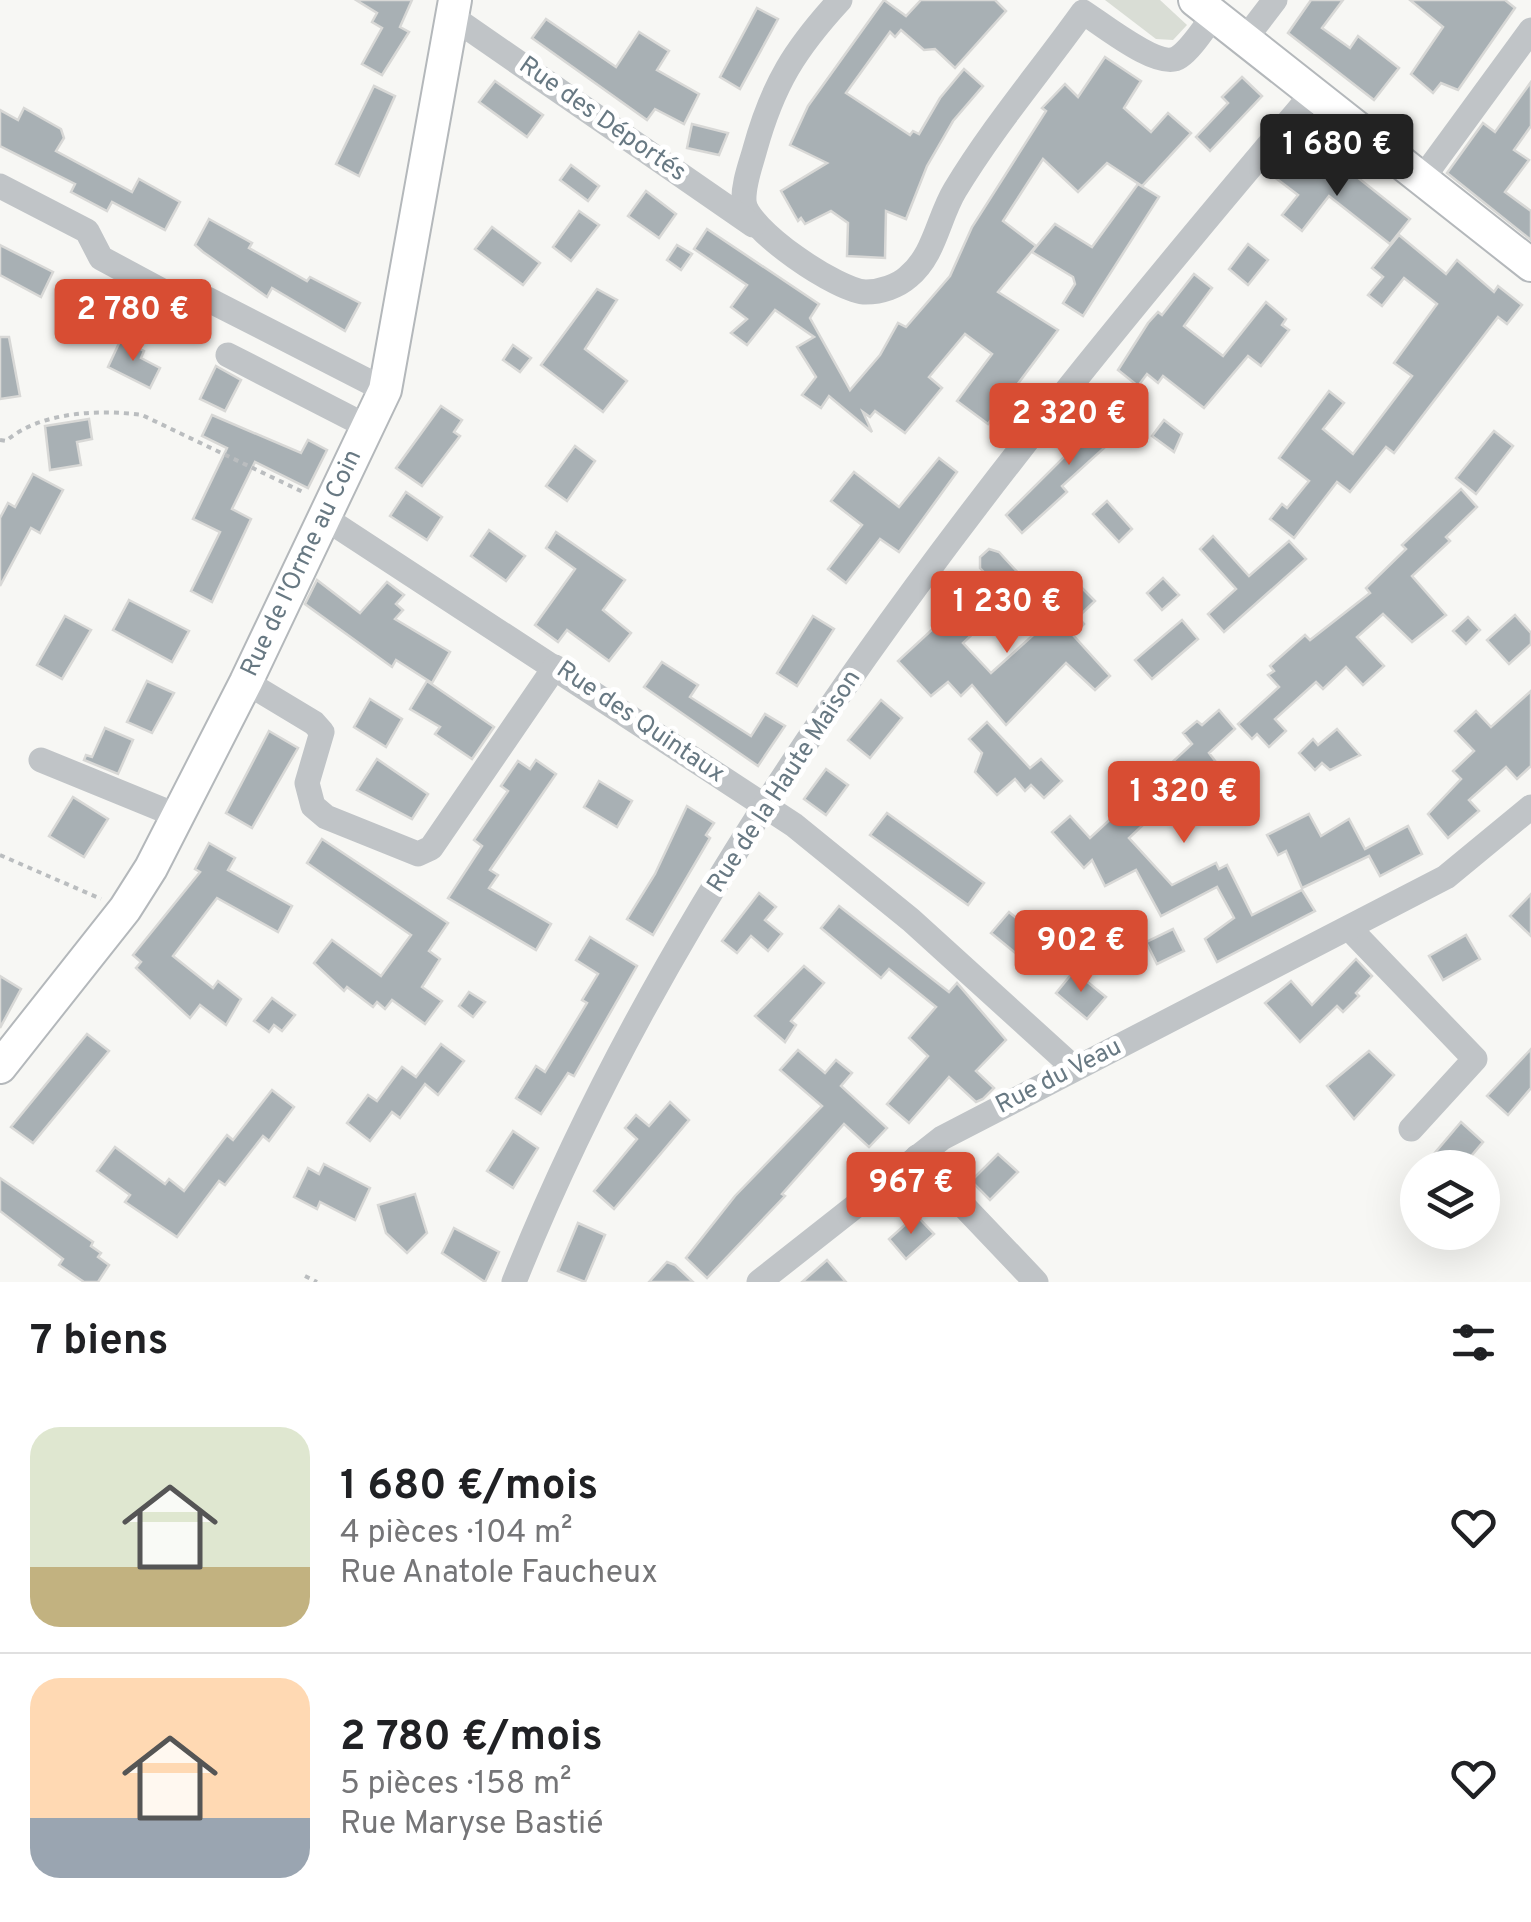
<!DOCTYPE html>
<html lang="fr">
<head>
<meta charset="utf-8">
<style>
  body { margin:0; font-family:Overpass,sans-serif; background:#f6f6f6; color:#202124; height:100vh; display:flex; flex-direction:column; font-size:38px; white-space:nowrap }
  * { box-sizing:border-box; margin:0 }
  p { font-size:32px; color:#757577 }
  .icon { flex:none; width:55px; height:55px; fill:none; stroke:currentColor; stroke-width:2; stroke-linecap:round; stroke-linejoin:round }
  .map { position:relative; height:1282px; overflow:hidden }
  .sheet { display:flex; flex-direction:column; background:#fff; flex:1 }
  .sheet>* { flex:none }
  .tools { position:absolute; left:1400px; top:1150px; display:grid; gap:20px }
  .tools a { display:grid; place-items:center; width:100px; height:100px; border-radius:50%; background:#fff; box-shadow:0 10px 40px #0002; font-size:50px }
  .price { position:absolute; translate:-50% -85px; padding:0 22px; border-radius:10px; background:#d84d33; color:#fff; font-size:32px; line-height:65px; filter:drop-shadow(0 2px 5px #0008) }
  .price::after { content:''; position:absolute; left:50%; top:60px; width:30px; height:22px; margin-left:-15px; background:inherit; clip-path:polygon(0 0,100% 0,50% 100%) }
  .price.active { background:#222; color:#fff }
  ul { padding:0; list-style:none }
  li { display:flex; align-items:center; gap:30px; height:250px; padding:0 30px }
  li+li { border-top:2px solid #e0e0e0 }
  li span { display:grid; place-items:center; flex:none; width:280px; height:200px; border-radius:30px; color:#555 }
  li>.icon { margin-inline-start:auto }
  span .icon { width:120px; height:120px; fill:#fffc; stroke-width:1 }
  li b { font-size:42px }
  h2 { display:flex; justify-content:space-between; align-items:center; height:120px; padding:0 30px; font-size:42px }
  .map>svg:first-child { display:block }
</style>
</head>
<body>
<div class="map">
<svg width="1531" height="1282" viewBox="0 0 1531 1282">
  <rect width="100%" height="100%" fill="#f7f7f4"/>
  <!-- green -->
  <path fill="#d9ddd5" d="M1105,0H1160L1187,25L1173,40L1156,39Z"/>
  <!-- building -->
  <g fill="#a8b0b4" stroke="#d8d8d6" stroke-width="2.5">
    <path d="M356,0H412L400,27L409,32L382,75L362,64L382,28L372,22L377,13Z"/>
    <path d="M884,0L906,16L921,0H995L1006,11L955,68L935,49L924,50L901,30L895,37L890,32L846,93L910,135L913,131L919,134L940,98L964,69L983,86L953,121L927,166L906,219L886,211L885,258L847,256L848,223L831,211L805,224L801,218L798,221L781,191L827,163L790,145L808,106Z"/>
    <path d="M1311,0H1343L1322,28L1350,48L1358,36L1399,68L1374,100L1288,33Z"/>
    <path d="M1410,0H1505L1515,8L1458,90L1441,83L1433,93L1411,74L1443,27Z"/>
    <path d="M757,8L778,19L740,89L720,77Z"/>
    <path d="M546,19L616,67L639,32L669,51L657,70L699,94L684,124L655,109L647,120L532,38Z"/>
    <path d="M1105,57L1141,81L1124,108L1151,132L1168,113L1191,133L1142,186L1107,163L1078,192L1043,159L1003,221L1036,246L998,292L1058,330L988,424L957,401L992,354L965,334L929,377L942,388L905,433L875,411L870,417L863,412L872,432L829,396L821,408L802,395L816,377L797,347L814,337L775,310L747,345L731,333L747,319L731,307L747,285L694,249L707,229L819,304L810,318L850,390L880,355L898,323L906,327L950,276L972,227L1046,111L1042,108L1065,84L1078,97Z"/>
    <path d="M1242,77L1262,96L1210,151L1196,137L1228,103L1222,97Z"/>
    <path d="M495,81L543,115L527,137L479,102Z"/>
    <path d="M1531,82V126L1514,150L1529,160L1505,192L1531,211V240L1447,173L1483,123L1495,132Z"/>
    <path d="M374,86L395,96L359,176L336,164Z"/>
    <path d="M24,108L61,129L64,138L56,151L132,192L139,179L180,202L165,230L112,202L107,211L71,192L75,184L0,146V110L18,120Z"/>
    <path d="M692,124L728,133L719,155L687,148Z"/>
    <path d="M1293,152L1335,185L1347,169L1410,219L1390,244L1329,196L1302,231L1282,215L1298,195L1273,176Z"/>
    <path d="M571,165L599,186L588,201L560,180Z"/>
    <path d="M1138,184L1159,197L1083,316L1063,303L1075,284L1073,277L1032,252L1055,224L1092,247Z"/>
    <path d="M646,191L676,214L659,238L628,216Z"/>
    <path d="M579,211L599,225L571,261L553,247Z"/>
    <path d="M209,219L252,243L249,248L307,281L310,277L360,303L345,331L272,288L267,297L203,252L195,245Z"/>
    <path d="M492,227L540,263L523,285L475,249Z"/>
    <path d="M1399,235L1446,274L1457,260L1494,292L1498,286L1522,305L1507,324L1498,317L1394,453L1386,447L1350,492L1337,482L1294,538L1270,519L1282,504L1287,508L1309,481L1279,458L1329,391L1344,403L1323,429L1353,454L1412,376L1394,363L1437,304L1404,278L1382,306L1368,295L1383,277L1372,268Z"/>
    <path d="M1248,244L1268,260L1248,285L1229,269Z"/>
    <path d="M0,245L53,272L41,297L0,275Z"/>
    <path d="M677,245L692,254L681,270L667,260Z"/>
    <path d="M1194,274L1212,288L1184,326L1223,356L1266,302L1286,319L1282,325L1289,330L1261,366L1248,356L1204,408L1163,376L1158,383L1147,374L1138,386L1118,370L1148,323L1158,312L1162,315Z"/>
    <path d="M597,289L617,300L585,349L627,381L603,412L541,365Z"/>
    <path d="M0,337H9L20,396L0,399Z"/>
    <path d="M121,339L144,351L141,358L160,368L150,388L108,367Z"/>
    <path d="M513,345L531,358L520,372L503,360Z"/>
    <path d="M216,366L241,380L225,411L200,399Z"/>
    <path d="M1120,401L1136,419L1062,486L1067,492L1022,533L1006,515Z"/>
    <path d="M441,406L462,420L454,432L460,436L422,486L396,468Z"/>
    <path d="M212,415L301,453L308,440L327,450L308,488L255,462L232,509L251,519L212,602L191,591L220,532L193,519L227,448L202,436Z"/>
    <path d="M89,419L92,439L77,442L81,465L50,470L45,426Z"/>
    <path d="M1164,420L1182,434L1174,452L1152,436Z"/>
    <path d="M1494,431L1513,446L1476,494L1456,478Z"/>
    <path d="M575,446L595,461L567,501L546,486Z"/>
    <path d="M939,458L957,472L899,552L880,539L846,583L828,569L862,525L831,501L854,472L899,507Z"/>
    <path d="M33,474L63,490L40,533L31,528L0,586V518L8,503L15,507Z"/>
    <path d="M1461,489L1477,507L1446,537L1450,541L1412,576L1446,615L1412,642L1383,614L1357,637L1384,666L1363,685L1346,667L1323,689L1316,682L1275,719L1286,731L1269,747L1257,734L1252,739L1238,724L1279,687L1268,675L1274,671L1270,666L1305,635L1310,640L1370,593L1366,588L1406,549L1402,545Z"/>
    <path d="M406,492L442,517L427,540L390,516Z"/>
    <path d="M1107,501L1132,529L1119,542L1093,514Z"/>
    <path d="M489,530L525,556L506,581L471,556Z"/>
    <path d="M556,532L625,580L603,610L631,633L609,661L567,630L558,642L535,625L575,569L546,548Z"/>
    <path d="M1213,536L1249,576L1289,541L1306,559L1224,632L1208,614L1236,589L1200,549Z"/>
    <path d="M989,549L999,552L1021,576L1003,592L980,568V557Z"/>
    <path d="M1163,578L1179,595L1162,610L1147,593Z"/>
    <path d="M1073,579L1095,601L1078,617L1084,624L1073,635L1110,676L1095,690L1066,663L1006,725L972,685L961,696L948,682L931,696L898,661L962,602L982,625L963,643L991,673L1050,620L1040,609Z"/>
    <path d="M317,580L360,613L387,582L404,595L396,604L403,610L395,619L450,652L432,683L396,660L392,667L305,604Z"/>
    <path d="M129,600L189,631L172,662L113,630Z"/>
    <path d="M1515,615L1531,633V644L1509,664L1487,640Z"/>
    <path d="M65,616L91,630L62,679L37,665Z"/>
    <path d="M813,616L834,629L797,686L777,673Z"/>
    <path d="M1468,617L1480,630L1466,644L1453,631Z"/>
    <path d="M1182,620L1198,639L1152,679L1135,660Z"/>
    <path d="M662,662L698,685L690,697L751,736L765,714L785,726L758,766L644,687Z"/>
    <path d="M147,681L174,693L152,733L127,722Z"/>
    <path d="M427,681L494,727L472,759L435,734L440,727L410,709Z"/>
    <path d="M1531,691V766L1517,779L1506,767L1469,800L1479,811L1448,838L1428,814L1461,779L1453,771L1474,751L1455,731L1476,711L1491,727Z"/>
    <path d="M370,699L402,719L386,747L354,727Z"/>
    <path d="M881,700L902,718L870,758L848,740Z"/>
    <path d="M1219,710L1235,729L1209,753L1253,810L1234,820L1195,776L1129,838L1172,885L1216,863L1219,869L1227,865L1252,915L1302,890L1315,911L1217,962L1205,939L1234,918L1217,887L1161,916L1136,870L1105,886L1092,860L1084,868L1052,832L1070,816L1090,838L1192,744L1183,733L1197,721L1202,725Z"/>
    <path d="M987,722L1030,768L1041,759L1062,781L1044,798L1031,785L1025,791L1015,779L997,795L975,772L982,753L969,739Z"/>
    <path d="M105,728L133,740L118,774L84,760L86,755L92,757Z"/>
    <path d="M1337,729L1360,755L1330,770L1322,763L1315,770L1299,753L1313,739L1318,745Z"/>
    <path d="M269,731L298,748L252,828L226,813Z"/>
    <path d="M377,759L428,794L412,819L357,790Z"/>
    <path d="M536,760L556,774L490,870L498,875L489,888L551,924L536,950L448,898L482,846L474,840L508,791L501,786L518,761L530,769Z"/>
    <path d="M826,769L848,785L826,815L804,799Z"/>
    <path d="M599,781L632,801L617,827L584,807Z"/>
    <path d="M73,797L108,819L84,857L49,836Z"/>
    <path d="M687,806L714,823L706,835L710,838L653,935L627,919L655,874Z"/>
    <path d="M887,813L984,883L968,905L870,835Z"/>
    <path d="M1309,814L1321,836L1349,819L1365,849L1408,826L1422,854L1380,876L1369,856L1302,888L1286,851L1278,855L1267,835Z"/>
    <path d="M322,839L448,923L429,951L440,959L422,987L442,1001L425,1024L392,1000L385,1009L377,1002L373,1007L347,987L344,991L314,963L332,940L381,976L411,935L307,863Z"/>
    <path d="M209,843L235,858L228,870L292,906L278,932L217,898L173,956L213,988L218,981L241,999L226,1025L200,1005L190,1018L136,968L141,962L133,955L200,872L195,869Z"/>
    <path d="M759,893L776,907L765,920L782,934L768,951L751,936L737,953L722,941Z"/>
    <path d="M1531,894V936L1510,916Z"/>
    <path d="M839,906L949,992L957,983L1006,1040L976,1071L994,1088L983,1099L976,1102L949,1077L909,1123L887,1104L928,1056L909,1038L936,1007L889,969L881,978L821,928Z"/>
    <path d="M1009,912L1037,935L1019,956L991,933Z"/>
    <path d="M1173,929L1184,951L1157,964L1146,942Z"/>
    <path d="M1466,935L1480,959L1443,980L1429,956Z"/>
    <path d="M590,937L637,966L574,1076L568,1073L541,1114L516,1098L536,1066L545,1072L587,1003L582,1000L598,974L576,960Z"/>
    <path d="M1356,959L1372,976L1356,993L1359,996L1343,1012L1337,1006L1300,1042L1265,1003L1291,981L1312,1005Z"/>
    <path d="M804,966L824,983L791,1021L796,1025L785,1042L755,1016Z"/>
    <path d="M1074,971L1106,997L1087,1019L1056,993Z"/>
    <path d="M0,976L21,989L0,1028Z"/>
    <path d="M469,992L485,1002L473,1017L459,1006Z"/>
    <path d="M272,998L295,1015L282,1031L274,1025L269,1032L254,1021Z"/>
    <path d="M87,1034L109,1051L33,1143L11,1127Z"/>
    <path d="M441,1044L464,1061L438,1095L425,1084L400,1118L392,1112L370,1141L347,1123L368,1095L377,1101L402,1067L416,1077Z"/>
    <path d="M1531,1049V1088L1508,1115L1487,1096Z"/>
    <path d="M798,1050L825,1073L836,1060L852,1073L841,1086L887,1128L869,1147L844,1124L782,1194L785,1196L707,1278L686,1258L735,1196L822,1106L780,1070Z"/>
    <path d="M1369,1051L1394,1075L1354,1119L1327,1086Z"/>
    <path d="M272,1090L294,1107L269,1141L263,1136L225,1185L219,1181L177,1237L125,1202L130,1195L97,1171L115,1147L165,1184L169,1179L184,1191L227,1135L233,1140Z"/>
    <path d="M670,1102L689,1120L614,1209L594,1191L637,1139L625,1128L636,1115L649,1126Z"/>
    <path d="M1461,1122L1483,1142L1461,1168H1422Z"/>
    <path d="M513,1131L538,1148L513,1188L487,1171Z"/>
    <path d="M998,1154L1018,1172L990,1200L971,1181Z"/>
    <path d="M324,1164L370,1188L355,1220L320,1202L317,1209L294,1197L308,1168L319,1174Z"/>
    <path d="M0,1178L93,1242L91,1246L101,1253L98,1257L109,1265L98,1282H84L59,1265L63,1259L0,1211Z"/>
    <path d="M415,1194L427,1233L407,1253L386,1233L378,1205Z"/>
    <path d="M916,1215L934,1234L906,1259L889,1239Z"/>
    <path d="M578,1223L605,1235L585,1282L558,1271Z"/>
    <path d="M454,1228L499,1252L485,1282L442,1253Z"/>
    <path d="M827,1260L846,1282H802Z"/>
    <path d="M667,1262L675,1265L693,1282H649Z"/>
  </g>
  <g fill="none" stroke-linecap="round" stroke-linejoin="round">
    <defs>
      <g id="major">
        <path d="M1195,0L1531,265"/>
        <path id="s1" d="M0,1067L125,909L151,868L246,682L385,390L455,0"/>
      </g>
    </defs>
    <!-- major casing -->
    <use href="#major" stroke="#b4b8bb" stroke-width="36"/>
    <!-- path -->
    <g stroke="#babdbf" stroke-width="4" stroke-dasharray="5 5" stroke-linecap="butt">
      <path d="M0,440L6,441C40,412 98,409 142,415L305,493"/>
      <path d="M0,855L101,899"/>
      <path d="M305,1276L317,1282"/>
    </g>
    <!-- minor -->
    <g stroke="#c0c4c7" stroke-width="25">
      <path d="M840,0C795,49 773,84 755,149C751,164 743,184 744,201C745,229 839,292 866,292C881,292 898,286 908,277C935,255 938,218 955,190C993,127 1040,72 1083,12C1102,24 1160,71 1179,57C1192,48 1204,28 1214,15"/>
      <path d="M451,16L753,225"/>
      <path d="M1245,39L1275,0"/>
      <path d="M1422,179L1531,30"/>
      <path d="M0,186L87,231L101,258L181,301L207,299L385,390"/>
      <path d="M228,355L368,427"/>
      <path d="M325,518L794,825L911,920L1074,1068"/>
      <path d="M246,682L314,723L322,732L307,783L313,806L326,817L418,854L431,848L555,667"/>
      <path d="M41,760L178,816"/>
      <path d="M1349,928L1475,1059L1411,1129"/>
      <path d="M917,1157L1036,1282"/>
      <path d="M514,1282C689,843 1010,450 1313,93"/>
      <path d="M759,1282L942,1138L1446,877L1531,807"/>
    </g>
    <!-- major -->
    <use href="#major" stroke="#fff" stroke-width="32"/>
  </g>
  <g text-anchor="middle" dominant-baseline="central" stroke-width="10" stroke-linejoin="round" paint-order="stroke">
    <!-- street labels -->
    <g font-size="25" fill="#687983" stroke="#fff">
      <text transform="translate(602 120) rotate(35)">Rue des Déportés</text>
      <text stroke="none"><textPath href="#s1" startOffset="590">Rue de l'Orme au Coin</textPath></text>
      <text transform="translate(640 723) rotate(34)">Rue des Quintaux</text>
      <text transform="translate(785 782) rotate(-57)">Rue de la Haute Maison</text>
      <text transform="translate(1059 1077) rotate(-27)">Rue du Veau</text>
    </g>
  </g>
</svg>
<div class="tools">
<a><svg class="icon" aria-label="layers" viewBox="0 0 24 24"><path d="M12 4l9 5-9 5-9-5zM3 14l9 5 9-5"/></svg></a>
</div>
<b class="price active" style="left:1337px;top:199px">1 680 €</b>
<b class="price" style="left:133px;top:364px">2 780 €</b>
<b class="price" style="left:1069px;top:468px">2 320 €</b>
<b class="price" style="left:1007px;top:656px">1 230 €</b>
<b class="price" style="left:1184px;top:846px">1 320 €</b>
<b class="price" style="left:1081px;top:995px">902 €</b>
<b class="price" style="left:911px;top:1237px">967 €</b>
</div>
<section class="sheet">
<h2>7 biens<svg class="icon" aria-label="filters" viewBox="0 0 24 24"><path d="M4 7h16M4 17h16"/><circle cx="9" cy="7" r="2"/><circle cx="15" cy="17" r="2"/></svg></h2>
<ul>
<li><span style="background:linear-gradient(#dfe7d0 70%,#c2b280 0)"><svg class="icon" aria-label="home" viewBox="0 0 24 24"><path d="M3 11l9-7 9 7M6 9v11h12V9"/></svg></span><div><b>1 680 €/mois</b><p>4 pièces · 104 m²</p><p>Rue Anatole Faucheux</p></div><svg class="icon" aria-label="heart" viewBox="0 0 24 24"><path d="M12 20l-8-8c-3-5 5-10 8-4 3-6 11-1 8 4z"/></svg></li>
<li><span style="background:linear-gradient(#ffd9b3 70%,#9aa5b1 0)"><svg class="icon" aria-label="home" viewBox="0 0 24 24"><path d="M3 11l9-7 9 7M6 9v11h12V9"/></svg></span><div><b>2 780 €/mois</b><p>5 pièces · 158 m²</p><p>Rue Maryse Bastié</p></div><svg class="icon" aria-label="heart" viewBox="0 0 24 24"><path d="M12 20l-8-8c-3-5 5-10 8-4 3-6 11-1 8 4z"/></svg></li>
</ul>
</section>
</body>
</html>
